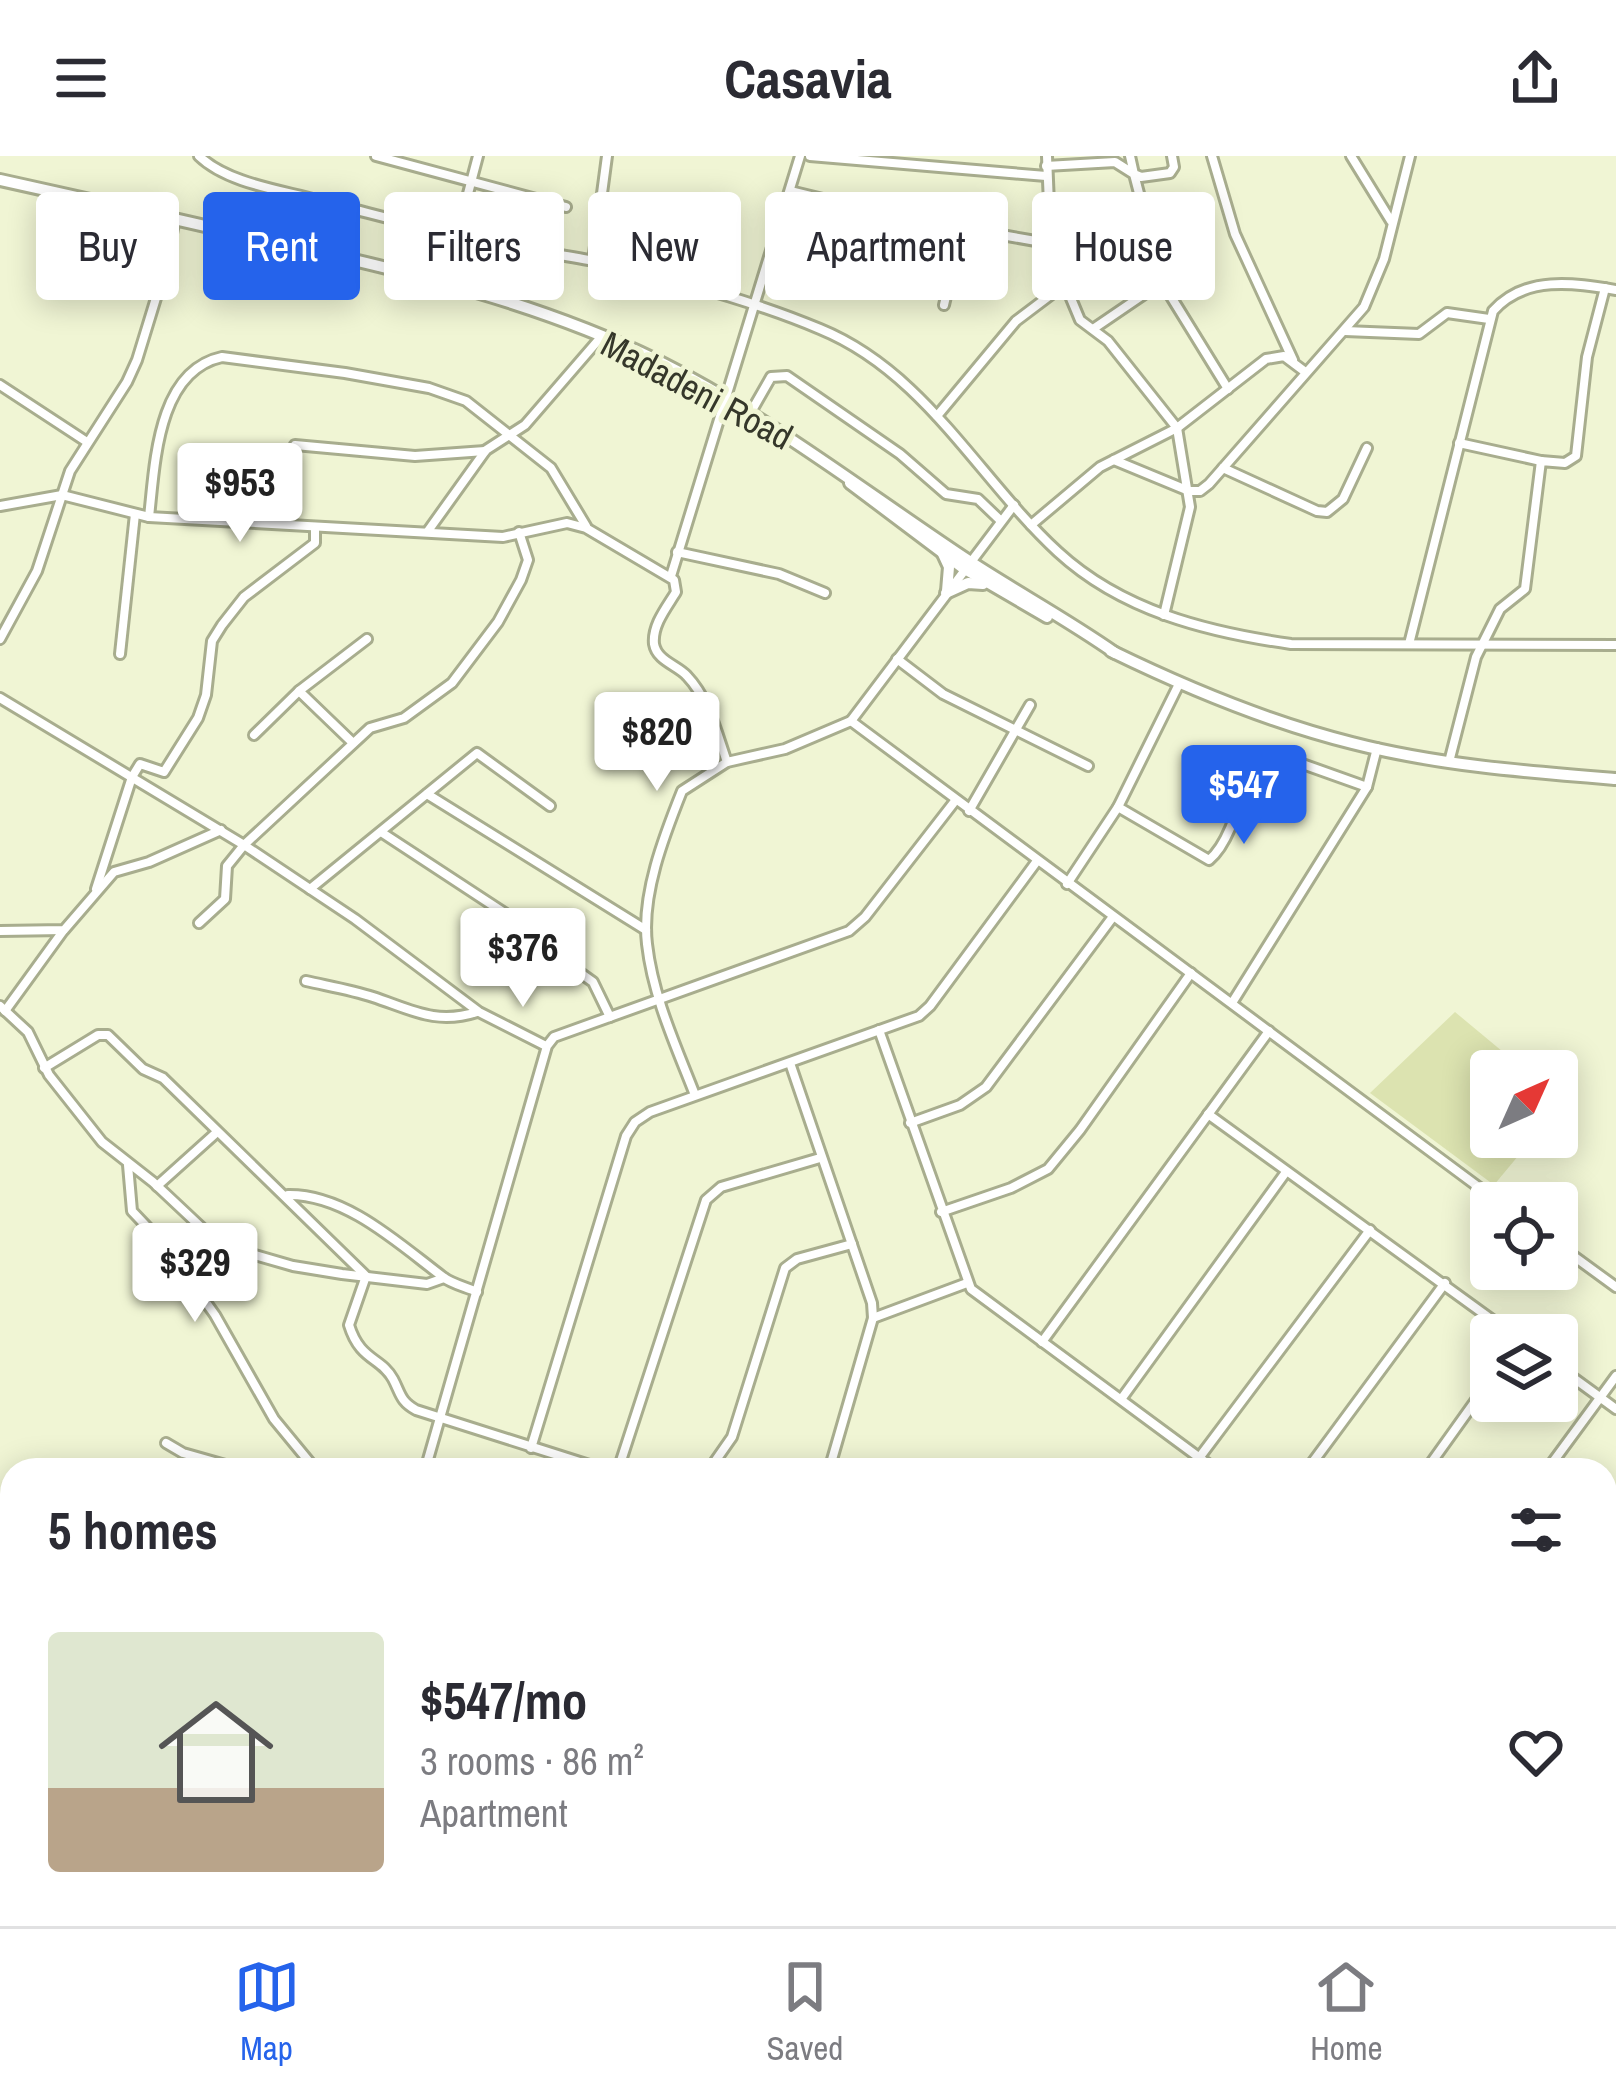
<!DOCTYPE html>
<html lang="en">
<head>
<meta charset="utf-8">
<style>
  body { margin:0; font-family:"Archivo Narrow",sans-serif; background:#f2f2f3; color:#2b2b33; height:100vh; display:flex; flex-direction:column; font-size:45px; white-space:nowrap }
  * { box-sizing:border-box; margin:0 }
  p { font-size:39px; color:#7c7c81 }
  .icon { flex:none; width:66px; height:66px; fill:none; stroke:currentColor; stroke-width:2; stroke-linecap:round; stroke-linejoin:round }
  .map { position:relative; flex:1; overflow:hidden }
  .side { position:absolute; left:0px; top:1302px; width:1617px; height:468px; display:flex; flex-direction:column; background:#fff; border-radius:36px 36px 0 0; box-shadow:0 6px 30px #0003 }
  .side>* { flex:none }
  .banner { position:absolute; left:36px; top:36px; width:1545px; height:108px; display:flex; gap:24px }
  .needle { width:78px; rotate:45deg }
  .tools { position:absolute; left:1470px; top:894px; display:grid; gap:24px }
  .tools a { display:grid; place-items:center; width:108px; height:108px; border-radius:12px; background:#fff; box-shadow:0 6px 30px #0003; font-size:60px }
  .price { position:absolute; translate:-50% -102px; padding:0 27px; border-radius:12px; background:#fff; color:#222; font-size:39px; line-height:78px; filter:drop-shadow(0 3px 6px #0008) }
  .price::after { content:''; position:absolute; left:50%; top:72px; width:36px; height:27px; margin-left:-18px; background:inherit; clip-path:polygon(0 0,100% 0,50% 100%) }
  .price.current { background:#2563eb; color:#fff }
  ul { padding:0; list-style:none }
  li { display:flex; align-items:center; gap:36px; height:300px; padding:0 48px }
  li+li { border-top:3px solid #e1e1e2 }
  li span { display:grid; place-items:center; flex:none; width:336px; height:240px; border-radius:12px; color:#555 }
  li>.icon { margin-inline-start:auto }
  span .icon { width:144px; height:144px; fill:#fffc; stroke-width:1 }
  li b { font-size:51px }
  h2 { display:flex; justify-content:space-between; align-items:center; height:144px; padding:0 48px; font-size:51px }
  .tag { padding:0 42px; border-radius:12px; background:#fff; box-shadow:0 6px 30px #0003; font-size:42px; line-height:108px }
  .tag.current { background:#2563eb; color:#fff }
  header { display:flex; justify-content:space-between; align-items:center; height:156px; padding:0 48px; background:#fff; font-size:54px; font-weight:700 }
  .tab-bar { display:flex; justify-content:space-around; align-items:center; height:168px; border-top:3px solid #e1e1e2; background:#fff; font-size:33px; color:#7c7c81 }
  .tab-bar a { display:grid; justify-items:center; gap:6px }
  .tab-bar .current { color:#2563eb }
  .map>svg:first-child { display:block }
</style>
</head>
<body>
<header><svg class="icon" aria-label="menu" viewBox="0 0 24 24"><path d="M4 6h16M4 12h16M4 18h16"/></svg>Casavia<svg class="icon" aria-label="share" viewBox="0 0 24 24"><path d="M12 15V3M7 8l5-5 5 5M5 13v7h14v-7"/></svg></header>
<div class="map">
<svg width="1616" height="1770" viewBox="0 0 1616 1770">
  <rect width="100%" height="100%" fill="#f0f5d4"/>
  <!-- green -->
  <path fill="#dce3b0" d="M1455,856L1526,915H1491V981H1534L1494,1029L1370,937Z"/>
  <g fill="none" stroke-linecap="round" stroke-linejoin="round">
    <defs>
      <g id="minor">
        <path d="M199,0C227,27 280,34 317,44C385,61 453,80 521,93C545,97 570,100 593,105C669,122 749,143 820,173C925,216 978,322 1058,396C1122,455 1207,476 1291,488L1616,489"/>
        <path d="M376,0L566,51"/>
        <path d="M810,0L1046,20"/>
        <path d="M1130,0L1134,18L1141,21L1170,17L1174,11L1172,0"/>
        <path d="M1212,0L1235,78L1293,204"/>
        <path d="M1351,0L1391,65"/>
        <path d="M1046,10L1115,6L1134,18L1162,126L1228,233"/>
        <path d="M790,35L893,60L1053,88"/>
        <path d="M457,79L478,0"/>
        <path d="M593,105L607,0"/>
        <path d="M1065,128L1080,164L1108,185L1177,272L1190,351L1164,459"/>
        <path d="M944,149L962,72"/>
        <path d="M1093,173L1162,126"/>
        <path d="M1345,175L1419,178L1447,157L1489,163"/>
        <path d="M0,229L87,286"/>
        <path d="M751,256L771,221L787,220L900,298L946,338L978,343L1001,365"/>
        <path d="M937,260L1016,165L1065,128L1063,106L1050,73L1047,0"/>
        <path d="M1459,287L1541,305"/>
        <path d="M295,289L415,300L485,295"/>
        <path d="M1114,304L1189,335H1200L1209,328L1364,151L1384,103L1410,0"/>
        <path d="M1223,312L1317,355L1327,356L1343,343L1367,292"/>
        <path d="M1014,349L851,565L1500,1047"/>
        <path d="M0,350L62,339L149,361L503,381L567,367L586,372L674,424L676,436C667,451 652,469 654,488C657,505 677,509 687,520C709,543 717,578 727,606"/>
        <path d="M149,361C155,308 157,215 222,201L345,217L429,232L466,245L551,312L586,370"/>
        <path d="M1031,369L1100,311L1177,272L1266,203L1284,200L1304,215"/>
        <path d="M428,375L486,294L525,269L601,181"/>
        <path d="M677,396L779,418L825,437"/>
        <path d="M671,420L800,0"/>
        <path d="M0,483L37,415L70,315L127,226L137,204L164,116L175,63"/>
        <path d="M1409,488L1493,155C1525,119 1574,127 1616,134"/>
        <path d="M120,498L135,358"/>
        <path d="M897,503L943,538L1088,610"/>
        <path d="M299,535L353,587"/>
        <path d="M0,542L244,689L370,572L404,562L452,527L498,466L521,424L528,404L519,376"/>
        <path d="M254,579L299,535L367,483"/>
        <path d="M1449,606L1476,501L1500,453L1525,433L1541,305L1565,307L1576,300L1587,201L1605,132"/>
        <path d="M427,638L646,774"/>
        <path d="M1118,651L1209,704C1232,685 1241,637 1251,609L1256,603L1280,600L1367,631"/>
        <path d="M969,655L1030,549"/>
        <path d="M381,676L541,781L558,801L593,826L610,861"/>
        <path d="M1067,728L1118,651L1179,528"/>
        <path d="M96,733L132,621L140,608L164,616L198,562L206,539L212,485L222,469L244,441L315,387V372"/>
        <path d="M310,733L477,597L550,650"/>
        <path d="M199,767L225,743L227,710L244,689L355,763L479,856L546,890"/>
        <path d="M0,775L64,774L114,716L149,706L221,674"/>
        <path d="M306,825C328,830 352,834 373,841C412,854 436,869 477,856"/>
        <path d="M1232,847L1367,631L1377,592"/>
        <path d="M0,850L28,876L49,919L102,986L153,1026L220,1089L293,1110L342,1118L427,1128L444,1122"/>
        <path d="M5,855L63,775"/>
        <path d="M879,874L971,1133L1216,1314"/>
        <path d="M790,907L872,1147L873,1162L829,1314"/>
        <path d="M44,912L98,879H108L143,913L163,922L366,1120L349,1169C360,1205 381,1201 393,1223C401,1238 400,1245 416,1254L605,1314"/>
        <path d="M695,939C676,890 653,841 647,788C641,739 664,680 682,635L727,606L785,593L851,565"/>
        <path d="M1208,958L1513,1179"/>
        <path d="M910,967L960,949L986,931L1112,762"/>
        <path d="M128,1009L132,1055L168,1093L215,1159L274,1263L316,1314"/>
        <path d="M157,1030L216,977"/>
        <path d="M288,1039C346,1038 399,1088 443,1121C452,1128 466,1131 477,1136"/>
        <path d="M941,1056L1011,1032L1048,1013L1080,974L1191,817"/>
        <path d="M1557,1088L1616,1131"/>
        <path d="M873,1162L967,1127"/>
        <path d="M1042,1186L1269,875"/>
        <path d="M1557,1210L1616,1253"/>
        <path d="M1122,1242L1286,1016"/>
        <path d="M166,1287L183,1297L243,1314"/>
        <path d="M531,1292L626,980L635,966L650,956L919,860L930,850L1037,705"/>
        <path d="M425,1314L547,890L554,881L849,775L865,761L955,645"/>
        <path d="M618,1314L706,1044L721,1031L820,1002"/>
        <path d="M709,1314L732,1281L785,1112L797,1103L852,1088"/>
        <path d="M1190,1314L1370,1074"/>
        <path d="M1307,1314L1445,1127"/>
        <path d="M1426,1314L1491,1223"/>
        <path d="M1547,1314L1616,1220"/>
        <path d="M1605,1403L1616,1388"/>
        <path d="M1605,1570L1616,1555"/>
        <path d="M1605,1597L1616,1605"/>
        <path d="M2,1609L12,1580"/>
        <path d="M0,1730L12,1726"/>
        <path d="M1605,1730L1616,1714"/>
        <path d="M1605,1734L1616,1742"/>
        <path d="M157,1758L169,1770"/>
        <path d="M365,1758L397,1770"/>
        <path d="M525,1758L536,1770"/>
        <path d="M660,1758L672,1770"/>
        <path d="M769,1758L781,1770"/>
        <path d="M893,1758L904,1770"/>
        <path d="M937,1758L948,1770"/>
        <path d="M1075,1758L1087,1770"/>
        <path d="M287,1770L291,1758"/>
        <path d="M802,1770L815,1758"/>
        <path d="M1209,1770L1218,1758"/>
        <path d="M1336,1770L1345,1758"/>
        <path d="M1458,1770L1467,1758"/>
        <path d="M1574,1770L1584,1758"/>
      </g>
      <g id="tertiary">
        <path d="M0,24C95,45 189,66 284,88C410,116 539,147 656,204C768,260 866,337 969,405C1018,437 1068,464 1115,497"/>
        <path d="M850,327L963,412L1047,461"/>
        <path d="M943,398L949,411L947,435"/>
        <path d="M946,437L968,427L983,428"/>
        <path d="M1111,495C1189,533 1268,566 1352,587C1437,609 1528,616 1616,623"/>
      </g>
    </defs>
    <!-- minor casing -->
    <use href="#minor" stroke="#a8ad8e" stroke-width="14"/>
    <!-- tertiary casing -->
    <use href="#tertiary" stroke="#a8ad8e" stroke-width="16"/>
    <!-- minor -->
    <use href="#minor" stroke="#fff" stroke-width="8"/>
    <!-- tertiary -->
    <use href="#tertiary" stroke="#fff" stroke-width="10"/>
  </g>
  <g text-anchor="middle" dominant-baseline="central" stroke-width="10" stroke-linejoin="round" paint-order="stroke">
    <!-- street labels -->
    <g font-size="36" fill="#35372a" stroke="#f0f5d4">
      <text transform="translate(697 234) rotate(28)">Madadeni Road</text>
    </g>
  </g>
</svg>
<div class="tools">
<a><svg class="needle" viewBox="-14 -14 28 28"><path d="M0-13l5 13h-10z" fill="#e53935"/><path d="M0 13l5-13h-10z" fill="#7c7c81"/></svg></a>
<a><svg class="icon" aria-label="locate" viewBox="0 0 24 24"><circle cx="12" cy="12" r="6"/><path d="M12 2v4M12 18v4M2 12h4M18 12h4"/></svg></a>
<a><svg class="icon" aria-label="layers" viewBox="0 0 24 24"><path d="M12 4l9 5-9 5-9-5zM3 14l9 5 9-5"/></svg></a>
</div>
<b class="price" style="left:240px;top:389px">$953</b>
<b class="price" style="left:657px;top:638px">$820</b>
<b class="price current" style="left:1244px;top:691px">$547</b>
<b class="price" style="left:523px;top:854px">$376</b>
<b class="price" style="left:195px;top:1169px">$329</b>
<div class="banner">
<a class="tag">Buy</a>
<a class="tag current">Rent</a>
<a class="tag">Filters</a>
<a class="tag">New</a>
<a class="tag">Apartment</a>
<a class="tag">House</a>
</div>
<section class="side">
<h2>5 homes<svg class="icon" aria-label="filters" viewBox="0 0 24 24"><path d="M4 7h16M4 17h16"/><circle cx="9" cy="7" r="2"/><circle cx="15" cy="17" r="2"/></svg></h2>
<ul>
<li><span style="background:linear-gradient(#dfe7d0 65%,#b9a48a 0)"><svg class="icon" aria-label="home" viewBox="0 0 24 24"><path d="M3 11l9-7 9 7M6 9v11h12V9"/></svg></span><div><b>$547/mo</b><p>3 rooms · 86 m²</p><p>Apartment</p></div><svg class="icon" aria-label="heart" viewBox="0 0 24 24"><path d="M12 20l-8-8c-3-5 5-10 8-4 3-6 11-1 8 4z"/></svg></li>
</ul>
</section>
</div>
<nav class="tab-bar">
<a class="current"><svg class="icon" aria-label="map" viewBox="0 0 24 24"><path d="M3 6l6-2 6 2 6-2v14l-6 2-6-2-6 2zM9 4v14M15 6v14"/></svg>Map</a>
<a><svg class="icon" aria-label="saved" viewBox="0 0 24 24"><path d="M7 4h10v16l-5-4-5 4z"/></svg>Saved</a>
<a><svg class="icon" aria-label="home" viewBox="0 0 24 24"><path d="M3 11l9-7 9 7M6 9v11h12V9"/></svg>Home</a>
</nav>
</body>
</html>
